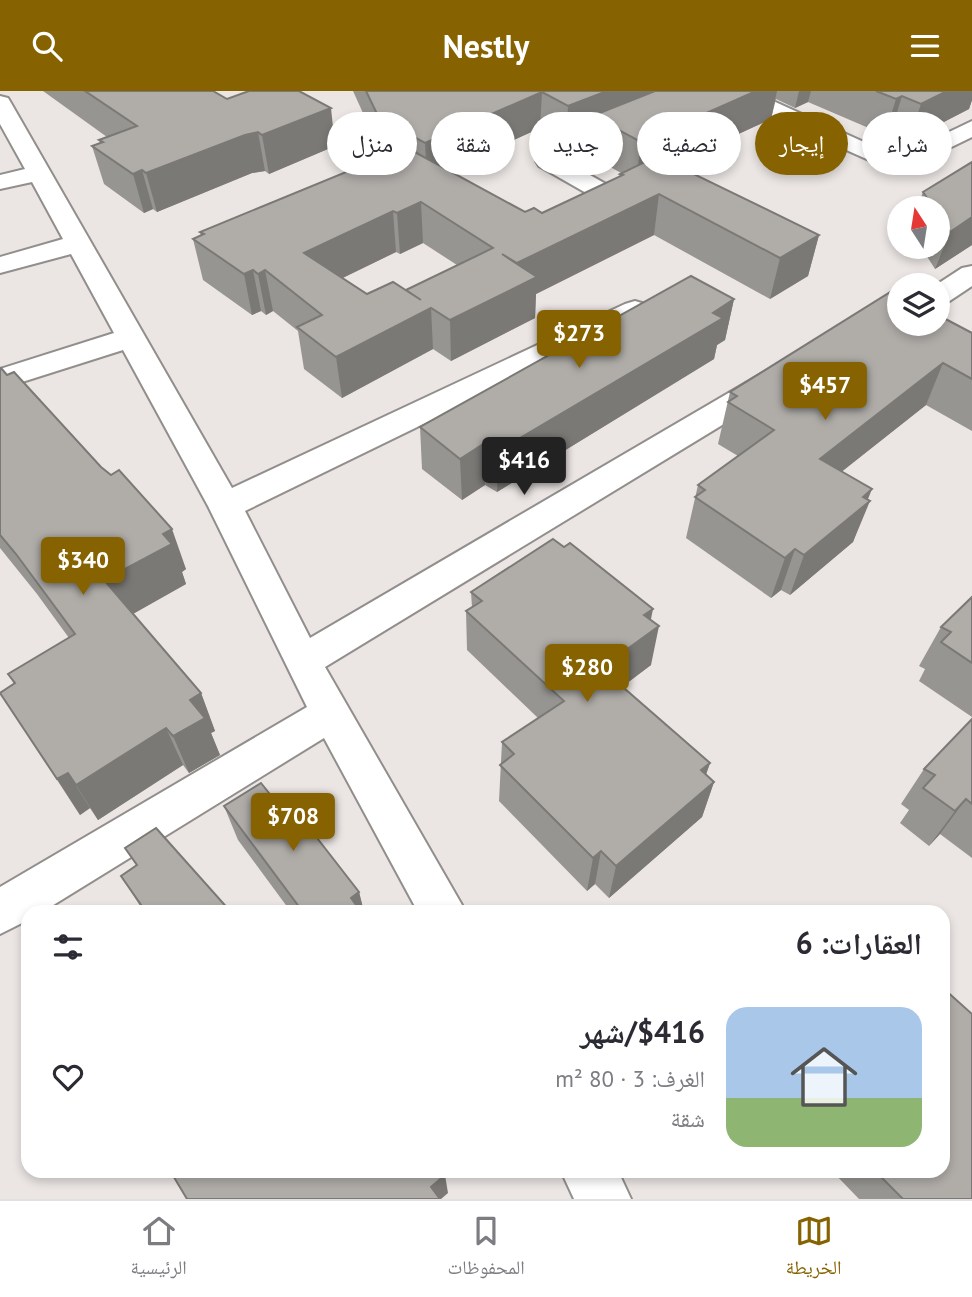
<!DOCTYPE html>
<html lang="ar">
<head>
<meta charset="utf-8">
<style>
  body { margin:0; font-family:"PT Sans","Noto Naskh Arabic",sans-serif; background:#f2f2f3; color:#2b2b33; direction:rtl; height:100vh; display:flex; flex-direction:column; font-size:26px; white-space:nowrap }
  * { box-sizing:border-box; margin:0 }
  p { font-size:23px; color:#7c7c81 }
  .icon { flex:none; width:38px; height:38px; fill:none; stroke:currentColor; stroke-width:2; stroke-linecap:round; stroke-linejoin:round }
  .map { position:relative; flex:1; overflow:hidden; direction:ltr }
  .details { position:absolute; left:21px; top:814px; width:929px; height:273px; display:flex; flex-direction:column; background:#fff; border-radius:21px; box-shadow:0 4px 10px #0003; direction:rtl }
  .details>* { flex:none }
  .hud { position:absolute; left:21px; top:21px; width:931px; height:63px; direction:rtl; display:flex; gap:14px }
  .needle { width:46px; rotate:348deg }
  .tools { position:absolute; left:887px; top:105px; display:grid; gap:14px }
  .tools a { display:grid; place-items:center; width:63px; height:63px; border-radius:50%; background:#fff; box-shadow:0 4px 10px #0003; font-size:35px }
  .price { position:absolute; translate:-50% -60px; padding:0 16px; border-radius:7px; background:#866300; color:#fff; font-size:23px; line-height:46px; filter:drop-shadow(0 2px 4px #0008) }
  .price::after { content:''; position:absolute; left:50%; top:42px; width:21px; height:16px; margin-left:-10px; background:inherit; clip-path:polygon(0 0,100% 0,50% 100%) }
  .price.on { background:#222; color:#fff }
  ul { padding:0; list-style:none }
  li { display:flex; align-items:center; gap:21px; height:175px; padding:0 28px }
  li span { display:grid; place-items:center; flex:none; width:196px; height:140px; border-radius:21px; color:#555 }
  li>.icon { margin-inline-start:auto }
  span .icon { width:84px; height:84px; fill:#fffc; stroke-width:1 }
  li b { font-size:30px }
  h2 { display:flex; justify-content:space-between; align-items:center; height:84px; padding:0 28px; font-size:30px }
  .tag { padding:0 24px; border-radius:32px; background:#fff; box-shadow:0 4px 10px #0003; font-size:24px; line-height:63px }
  .tag.on { background:#866300; color:#fff }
  header { display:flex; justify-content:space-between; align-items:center; height:91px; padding:0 28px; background:#866300; color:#fff; font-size:32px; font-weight:600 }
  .dock { display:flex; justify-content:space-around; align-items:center; height:98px; border-top:2px solid #e1e1e2; background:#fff; font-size:19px; color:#7c7c81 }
  .dock a { display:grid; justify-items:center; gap:4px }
  .dock .on { color:#866300 }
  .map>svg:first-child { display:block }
</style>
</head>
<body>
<header><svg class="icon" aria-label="menu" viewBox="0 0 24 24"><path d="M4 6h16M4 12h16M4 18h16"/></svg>Nestly<svg class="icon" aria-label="search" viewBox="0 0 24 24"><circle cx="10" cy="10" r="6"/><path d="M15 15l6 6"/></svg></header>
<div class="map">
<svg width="972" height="1108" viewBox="0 0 972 1108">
  <rect width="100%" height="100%" fill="#ebe6e4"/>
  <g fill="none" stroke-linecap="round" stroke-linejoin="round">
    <defs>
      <g id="minor">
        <path d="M722,0H751L897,66L972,30V46L898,82L725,5Z"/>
        <path d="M0,5L8,7L11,12L232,397L625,213L635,210L645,213L649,219L645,225L245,420L310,547L761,283L772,280L783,283L787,290L783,297L325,576L466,821H418L324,647L42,821H28V829L0,843V796L307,616L208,415L123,259L0,298V278L114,242L71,163L0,182V166L63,148L32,91L0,98V84L25,78L0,33Z"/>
        <path d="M640,25L648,27L652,32L648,37L567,71L613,97L617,102L613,107L604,110L595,107L539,75L536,70L539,65Z"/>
        <path d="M972,175V195L948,211L938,213V194H936L962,177Z"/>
        <path d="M561,1080H618L631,1108H574Z"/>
      </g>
    </defs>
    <!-- minor casing -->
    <use href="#minor" stroke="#928e8c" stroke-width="4"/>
    <!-- minor -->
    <use href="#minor" fill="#fff" fill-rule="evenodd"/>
  </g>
  <!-- wall -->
  <g fill="#979591" fill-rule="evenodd">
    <path d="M43,0H213L227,8L335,55L269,83L265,80L252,82L157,121L153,118L144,122L104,93L92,55L100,52L99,49L107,46Z"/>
    <path d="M353,0H972V9L969,18L909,49L891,41L885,44L808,11L795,17L776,8L771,28L673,73L819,144L808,185L770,208L654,144L536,203L535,227L451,270L433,258L342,307L304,278L298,240L273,220L266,224L261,220L252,224L203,189L193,148L201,145L200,141L384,65L382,64ZM540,37L566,51L591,41L589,64L621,82L620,83L619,86L542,122L525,121L448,79ZM423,152L457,174L406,199L367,203L342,187L396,161L400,163Z"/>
    <path d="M972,71V154L935,178L921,156H938V117H917L923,101Z"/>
    <path d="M734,208L725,249L717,254L714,268L497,401L485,394L462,409L422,378L420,336Z"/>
    <path d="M972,242V340L926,314L842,380L868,408L853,451L790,504L781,499L771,507L686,447L698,394L738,365L718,353L730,301Z"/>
    <path d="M0,278L186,478L182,481L186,493L133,523L201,602L215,640L211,642L220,664L189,682L183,674L98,729L90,717L80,724L0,602L14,593L8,583L69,547L37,503L0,457Z"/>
    <path d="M471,501L651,529V574L622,596L710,672L706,683L714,691L702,726L609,807L595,793L587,800L499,710L502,651L538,627L467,559L466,520L472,516Z"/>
    <path d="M972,506V626L919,590L925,578L919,575L941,536Z"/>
    <path d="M972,628V767L940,743L929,755L900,732L909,719L901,713L924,678Z"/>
    <path d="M277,712L359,801L364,821H291L238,749L224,715Z"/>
    <path d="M125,757L231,821H144L121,785L136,774Z"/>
    <path d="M832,1080H943L972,1108H859Z"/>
  </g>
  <!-- shaded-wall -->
  <g fill="#7b7976">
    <path d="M607,0H691L592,25L591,41L566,51L568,15Z"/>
    <path d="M756,0H777L771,28L636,90L641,51Z"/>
    <path d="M799,0H811L808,11L795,17Z"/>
    <path d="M947,0H972V9L969,18L909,49L921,13Z"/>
    <path d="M542,1L540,37L427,89L425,52Z"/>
    <path d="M902,5L891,41L885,44L896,8Z"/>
    <path d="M331,17L335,55L269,83L262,44Z"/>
    <path d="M258,41L265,80L252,82L157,121L146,82L245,44Z"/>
    <path d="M142,79L153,118L144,122L133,83Z"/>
    <path d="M659,103L654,144L536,203L535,227L451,270L450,229L517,172Z"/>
    <path d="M421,111L423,152L400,163L397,122Z"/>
    <path d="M393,120L396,161L310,203L304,162Z"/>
    <path d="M972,126V154L935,178L950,141Z"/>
    <path d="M819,144L808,185L770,208L780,167Z"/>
    <path d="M253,179L261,220L252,224L244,183Z"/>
    <path d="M265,179L273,220L266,224L258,183Z"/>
    <path d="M734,208L725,249L717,254L714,268L497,401L498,360Z"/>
    <path d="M431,217L433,258L342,307L336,266Z"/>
    <path d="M943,272L926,314L806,409L820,368Z"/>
    <path d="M485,352V394L462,409L460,368Z"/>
    <path d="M872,398L866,413L870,410L853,451L790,504L804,464Z"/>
    <path d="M172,438L186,478L182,481L186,493L122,529L104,489L163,443Z"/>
    <path d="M795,458L781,499L771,507L785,467Z"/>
    <path d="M653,518L648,543L659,535L651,574L595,616L601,577L644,524Z"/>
    <path d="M201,602L215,640L211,642L220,664L189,682L173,645L190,609Z"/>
    <path d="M166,637L183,674L98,729L76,694Z"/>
    <path d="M710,672L699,704L714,691L702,726L609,807L616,775L701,679Z"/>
    <path d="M68,682L90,717L80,724L57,688Z"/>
    <path d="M966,708L940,743L929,755L955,720Z"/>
    <path d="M601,760L595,793L587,800L593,767Z"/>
    <path d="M359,801L364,821H354L351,807Z"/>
    <path d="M445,1084L448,1102L441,1108H434L431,1096Z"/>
  </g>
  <!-- building -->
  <g fill="#b0ada9" stroke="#7b7976" stroke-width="2" fill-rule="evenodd">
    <path d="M85,0H213L227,8L249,0H299L331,17L262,44L258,41L245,44L146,82L142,79L133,83L92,55L103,51L99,49L137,35Z"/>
    <path d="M366,0H607L568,15L542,1L425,52L379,27Z"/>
    <path d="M655,0H756L641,51L592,25Z"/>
    <path d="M876,0H947L921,13L902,5L896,8Z"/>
    <path d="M389,47L525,121L534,117L542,122L623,84L620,83L657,65L819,144L780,167L659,103L517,172L502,163L537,186L450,229L431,217L336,266L297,236L322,224L265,179L258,183L253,179L244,183L193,148L204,143L200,141L395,61ZM421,111L493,157L406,199L421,209L393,191L367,203L304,162L393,120L397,122Z"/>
    <path d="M972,71V126L950,141L938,123V117H934L923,101Z"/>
    <path d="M691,185L734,208L713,222L723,227L498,360L485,352L460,368L420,336Z"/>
    <path d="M892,200L900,204V233H938V224L972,242V288L943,272L820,368L872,398L863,406L870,410L804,464L795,458L785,467L695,406L705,399L698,394L774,339L728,311L737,305L730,301Z"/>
    <path d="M1,277L7,284L14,281L101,376L111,384L119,379L172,438L163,443L172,453L104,489L201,602L190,609L205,627L173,645L166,637L76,694L68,682L57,688L0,602L15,592L8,583L75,543L16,463L0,444V278Z"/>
    <path d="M553,448L564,456L570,452L653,518L644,524L659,535L601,577L710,672L701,679L714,691L616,775L601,760L593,767L500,674L514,663L502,651L564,610L466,520L482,510L471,501Z"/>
    <path d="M972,506V572L941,551L951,541L941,536Z"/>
    <path d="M972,628V713L966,708L955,720L923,697L935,684L924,678Z"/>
    <path d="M261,692L277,712L286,707L359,801L351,807L361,821H303L224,715Z"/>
    <path d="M156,737L231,821H146L121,785L137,774L125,757Z"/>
    <path d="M943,897L972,923V1108H903L875,1080H943Z"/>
    <path d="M175,1080H442L445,1084L431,1096L440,1108H187L172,1083Z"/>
  </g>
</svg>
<div class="tools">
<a><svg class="needle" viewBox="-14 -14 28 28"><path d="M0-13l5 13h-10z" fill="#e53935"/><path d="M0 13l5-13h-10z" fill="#7c7c81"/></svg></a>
<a><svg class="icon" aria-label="layers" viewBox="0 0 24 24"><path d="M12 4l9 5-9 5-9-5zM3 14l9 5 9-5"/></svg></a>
</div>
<b class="price" style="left:579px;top:279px">$273</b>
<b class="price" style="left:825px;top:331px">$457</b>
<b class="price on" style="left:524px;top:406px">$416</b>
<b class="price" style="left:83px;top:506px">$340</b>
<b class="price" style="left:587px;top:613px">$280</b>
<b class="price" style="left:293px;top:762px">$708</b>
<div class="hud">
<a class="tag">شراء</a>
<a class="tag on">إيجار</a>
<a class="tag">تصفية</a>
<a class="tag">جديد</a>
<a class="tag">شقة</a>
<a class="tag">منزل</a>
</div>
<section class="details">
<h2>العقارات: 6<svg class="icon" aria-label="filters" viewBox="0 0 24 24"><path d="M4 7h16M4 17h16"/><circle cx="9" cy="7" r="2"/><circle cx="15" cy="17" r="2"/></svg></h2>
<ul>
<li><span style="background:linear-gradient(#a9c7e8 65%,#8fb573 0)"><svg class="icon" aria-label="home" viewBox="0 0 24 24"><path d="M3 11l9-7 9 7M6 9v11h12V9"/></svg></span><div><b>$416/شهر</b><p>الغرف: 3 · 80 m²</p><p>شقة</p></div><svg class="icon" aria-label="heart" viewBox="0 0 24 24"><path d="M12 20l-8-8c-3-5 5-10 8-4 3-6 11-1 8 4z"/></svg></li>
</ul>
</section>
</div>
<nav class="dock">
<a class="on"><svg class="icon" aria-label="map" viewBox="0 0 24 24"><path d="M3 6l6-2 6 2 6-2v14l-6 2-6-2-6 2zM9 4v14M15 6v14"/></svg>الخريطة</a>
<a><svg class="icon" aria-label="saved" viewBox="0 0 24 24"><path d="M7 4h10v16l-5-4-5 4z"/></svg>المحفوظات</a>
<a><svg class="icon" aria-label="home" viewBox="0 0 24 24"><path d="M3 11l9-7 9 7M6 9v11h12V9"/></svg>الرئيسية</a>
</nav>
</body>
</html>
